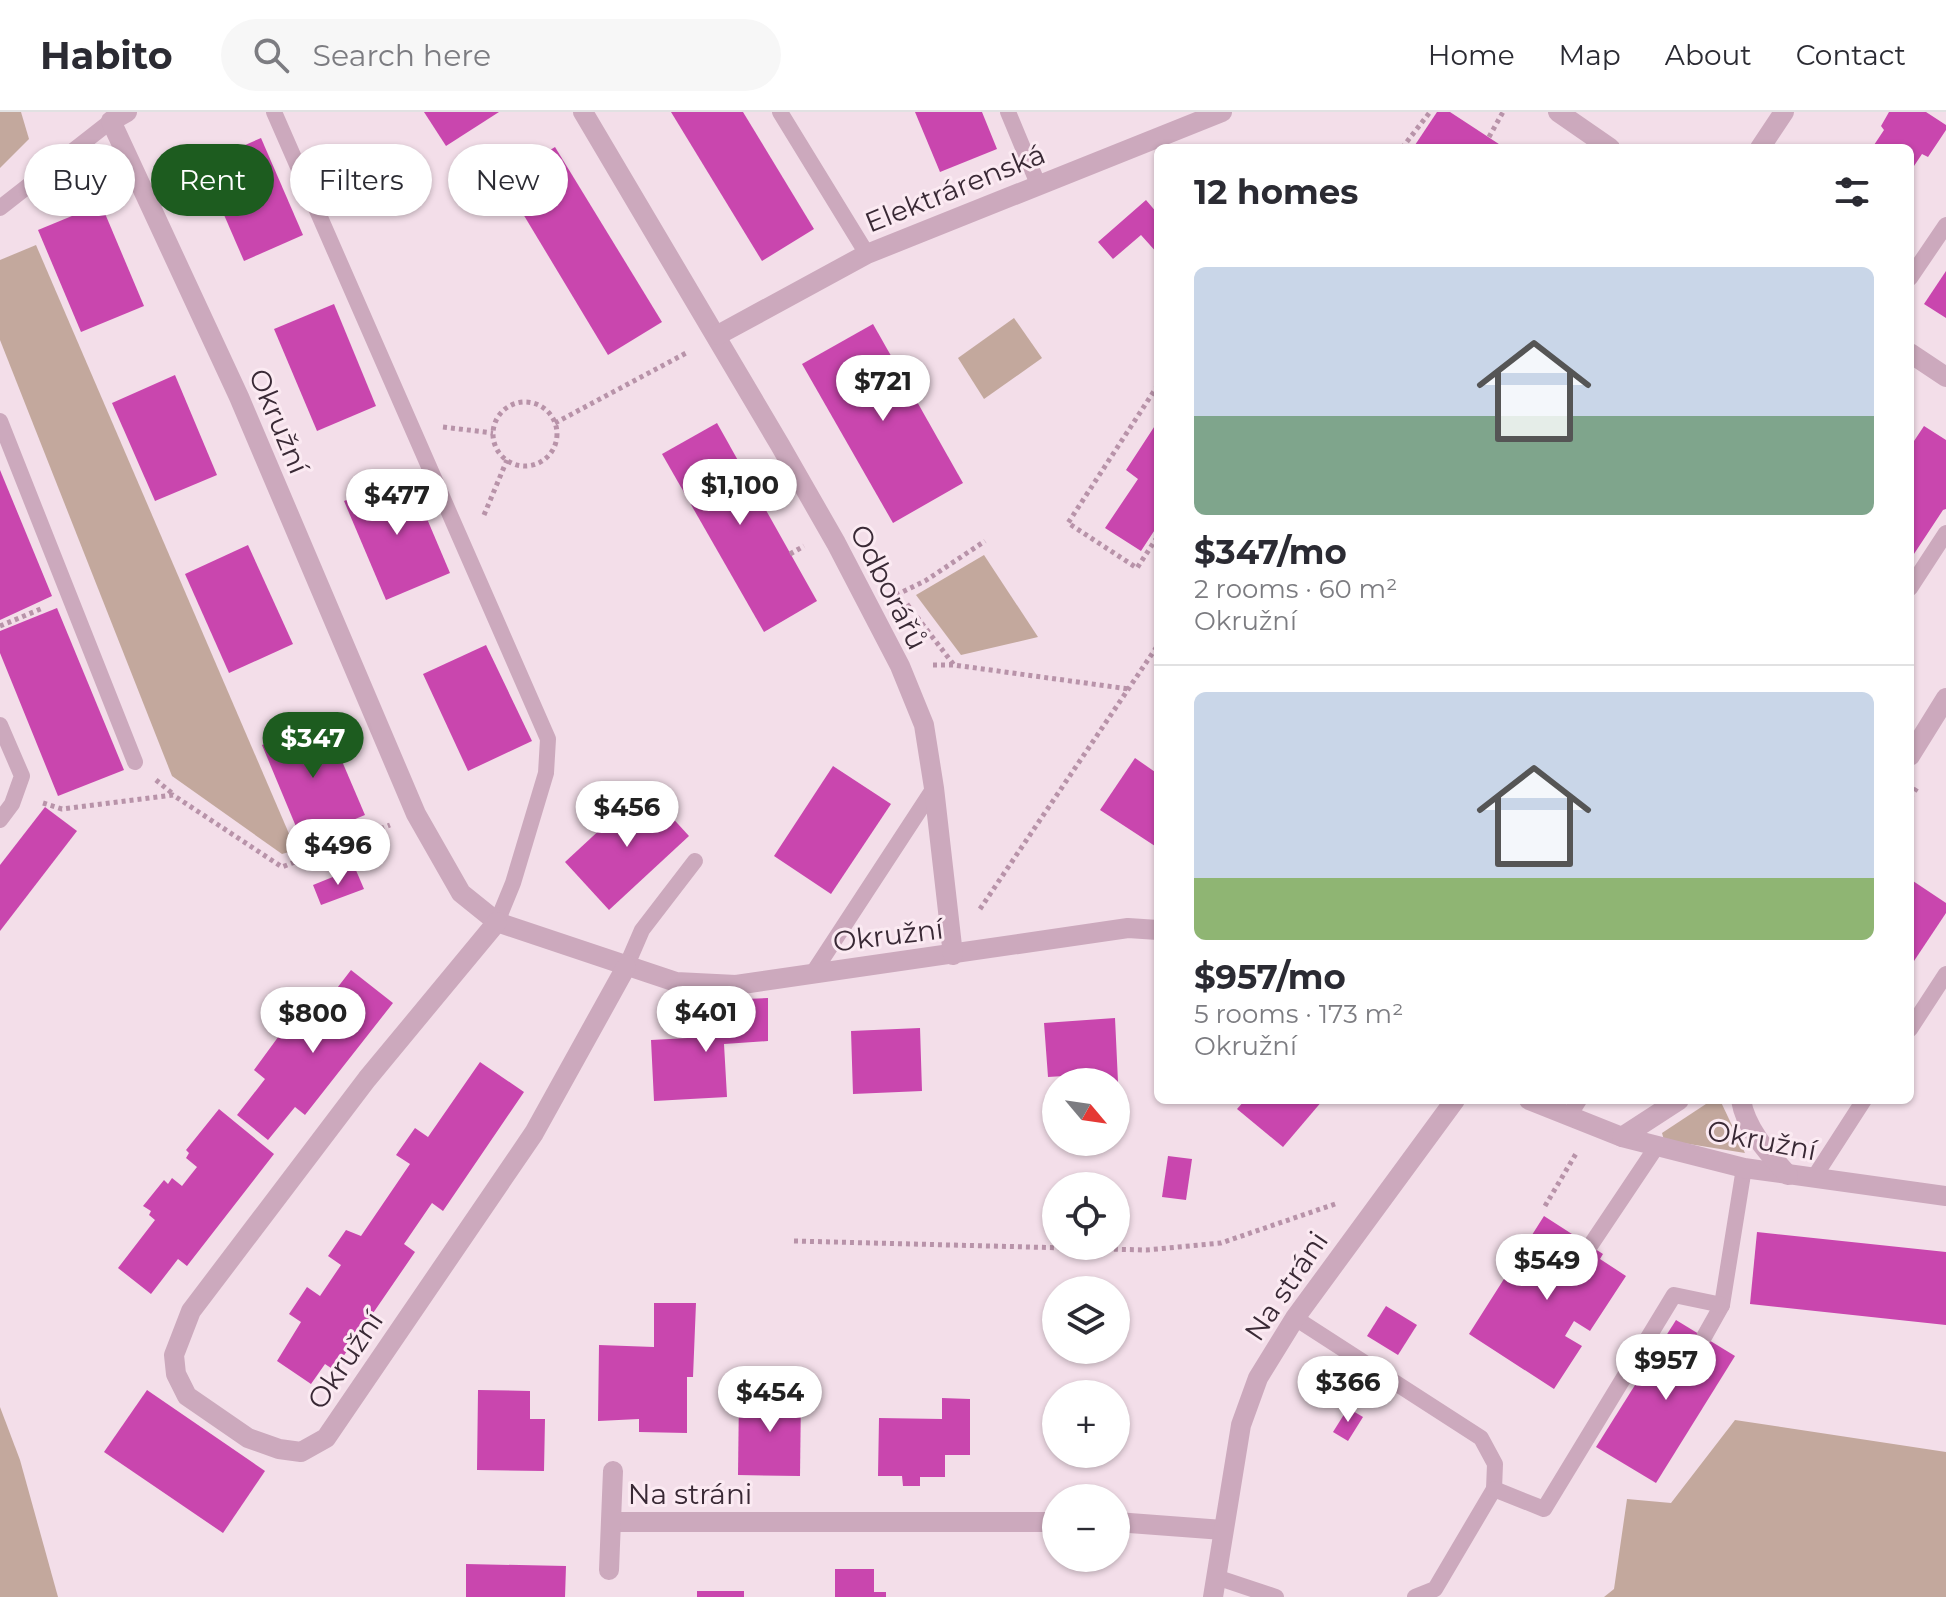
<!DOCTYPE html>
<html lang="en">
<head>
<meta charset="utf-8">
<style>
  body { margin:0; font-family:Montserrat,sans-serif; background:#f7f7f7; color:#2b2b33; height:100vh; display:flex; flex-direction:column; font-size:30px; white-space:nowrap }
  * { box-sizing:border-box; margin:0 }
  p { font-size:26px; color:#7c7c81 }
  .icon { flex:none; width:44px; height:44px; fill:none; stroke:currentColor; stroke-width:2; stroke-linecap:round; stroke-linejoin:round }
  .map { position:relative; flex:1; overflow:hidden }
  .panel { position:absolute; left:1154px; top:32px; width:760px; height:960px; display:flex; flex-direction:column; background:#fff; border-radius:12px; box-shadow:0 2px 6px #0004 }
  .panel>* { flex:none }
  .banner { position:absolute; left:24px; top:32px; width:760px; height:72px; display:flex; gap:16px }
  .needle { width:52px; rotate:119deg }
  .fabs { position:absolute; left:1042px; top:956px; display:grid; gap:16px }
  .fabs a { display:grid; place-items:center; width:88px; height:88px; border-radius:50%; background:#fff; box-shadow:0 2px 6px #0004; font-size:40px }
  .price { position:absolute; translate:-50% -68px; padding:0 18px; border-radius:28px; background:#fff; color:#222; font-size:26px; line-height:52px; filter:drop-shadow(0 2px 4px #0008) }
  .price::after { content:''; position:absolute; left:50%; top:48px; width:24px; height:18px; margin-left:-12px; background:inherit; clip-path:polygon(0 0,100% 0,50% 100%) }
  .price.active { background:#1d5c1f; color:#fff }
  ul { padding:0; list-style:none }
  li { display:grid; align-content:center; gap:16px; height:424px; padding:0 40px }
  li+li { border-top:2px solid #e1e1e2 }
  li span { display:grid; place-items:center; height:248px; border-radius:12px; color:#555 }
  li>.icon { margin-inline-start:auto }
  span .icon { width:144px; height:144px; fill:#fffc; stroke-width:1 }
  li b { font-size:34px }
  h2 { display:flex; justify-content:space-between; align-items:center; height:96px; padding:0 40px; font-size:34px }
  .pill { padding:0 28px; border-radius:36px; background:#fff; box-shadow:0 2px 6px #0004; font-size:28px; line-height:72px }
  .pill.active { background:#1d5c1f; color:#fff }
  header { display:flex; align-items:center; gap:48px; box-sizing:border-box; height:112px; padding:0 40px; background:#fff; border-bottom:2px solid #e1e1e2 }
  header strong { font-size:38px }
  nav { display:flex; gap:44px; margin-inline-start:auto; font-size:28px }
  .search { width:560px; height:72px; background:#f7f7f7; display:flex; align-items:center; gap:20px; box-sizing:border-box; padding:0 28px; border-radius:44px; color:#7c7c81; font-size:30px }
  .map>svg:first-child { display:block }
</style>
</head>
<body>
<header>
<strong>Habito</strong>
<div class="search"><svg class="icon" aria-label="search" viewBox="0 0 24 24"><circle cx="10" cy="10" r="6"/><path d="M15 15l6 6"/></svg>Search here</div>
<nav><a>Home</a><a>Map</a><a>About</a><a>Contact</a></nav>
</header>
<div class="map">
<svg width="1946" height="1485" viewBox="0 0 1946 1485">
  <rect width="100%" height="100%" fill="#f3dee9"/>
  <!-- green -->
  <g fill="#c3a89d">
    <path d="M0,0H21L29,27L0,56Z"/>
    <path d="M36,133L296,738L282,742L172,664L0,228V148Z"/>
    <path d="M1014,206L1042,246L984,287L958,246Z"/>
    <path d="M984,443L1038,525L961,543L916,483Z"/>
    <path d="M1712,988H1720L1745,1041L1664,1028L1662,1021Z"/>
    <path d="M0,1295L20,1348L58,1485H0Z"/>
    <path d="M1735,1308L1946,1340V1485H1604L1614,1477L1627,1387L1671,1391Z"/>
  </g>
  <!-- building -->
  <g fill="#c946ae">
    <path d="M424,0H499L446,34Z"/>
    <path d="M671,0H743L814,117L762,149Z"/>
    <path d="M915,0H982L997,37L940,60Z"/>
    <path d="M1437,0H1450L1505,36H1413Z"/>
    <path d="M1889,0H1926L1946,13V18L1928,45L1922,42L1910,60V36H1872L1884,18L1881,14Z"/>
    <path d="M261,26L303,123L244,149L202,52Z"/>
    <path d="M555,35L662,210L608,243L502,67Z"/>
    <path d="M1146,88L1158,102V142L1141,123L1113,147L1098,130Z"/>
    <path d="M101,92L144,194L81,220L38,118Z"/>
    <path d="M1946,159V206L1924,192Z"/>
    <path d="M334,192L376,294L317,319L274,217Z"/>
    <path d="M873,212L963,371L893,411L802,252Z"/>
    <path d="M175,263L217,363L155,389L112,291Z"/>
    <path d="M1158,309V413L1141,439L1105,416L1138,367L1126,358Z"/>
    <path d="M717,311L817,489L764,520L662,342Z"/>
    <path d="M1924,314L1946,328V397L1943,398L1910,448V335Z"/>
    <path d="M0,358L52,484L0,508Z"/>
    <path d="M408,362L450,461L386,488L344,389Z"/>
    <path d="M248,433L293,532L229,561L185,462Z"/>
    <path d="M57,496L124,658L58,684L0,541V519Z"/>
    <path d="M486,533L532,629L468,659L423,562Z"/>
    <path d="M324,607L365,703L302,729L262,633Z"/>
    <path d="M1135,646L1158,662V736L1100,698Z"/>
    <path d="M833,654L891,692L831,782L774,744Z"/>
    <path d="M645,676L689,724L609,798L565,750Z"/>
    <path d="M45,695L77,719L0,819V753Z"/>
    <path d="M355,756L364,777L321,793L313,773Z"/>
    <path d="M1910,767L1946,791V801L1910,855Z"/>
    <path d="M351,858L393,891L305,1003L295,995L268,1028L237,1003L265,967L254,958L284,917L286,919L290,914L301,923Z"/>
    <path d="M768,886V929L724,932L727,985L654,989L651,928L724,924L721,888Z"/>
    <path d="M1115,906L1118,970H1081L1080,963L1048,965L1044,911Z"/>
    <path d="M920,916L922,979L853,982L851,919Z"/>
    <path d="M480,950L524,980L443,1099L432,1091L404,1132L415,1140L334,1258L325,1252L311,1272L277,1249L301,1210L289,1202L307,1175L320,1184L341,1153L328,1144L346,1118L361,1124L410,1052L396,1043L415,1016L428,1025Z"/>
    <path d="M1245,988H1323L1283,1035L1237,997Z"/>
    <path d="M219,997L274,1042L187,1154L178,1147L151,1182L118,1156L155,1108L149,1103L151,1099L143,1094L164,1068L168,1072L172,1066L182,1074L189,1065L197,1055L186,1046L189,1041L186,1038Z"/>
    <path d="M1168,1044L1192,1047L1186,1088L1162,1085Z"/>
    <path d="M1544,1104L1603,1142L1600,1147L1626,1164L1590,1219L1574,1209L1565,1224L1582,1234L1554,1277L1469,1222Z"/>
    <path d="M1757,1120L1946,1140V1213L1750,1192Z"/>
    <path d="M654,1191H696L693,1265H687V1321L639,1320V1307L598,1309L599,1233L654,1235Z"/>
    <path d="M1386,1194L1417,1213L1398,1243L1367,1224Z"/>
    <path d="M1676,1208L1735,1244L1656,1371L1596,1335Z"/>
    <path d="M147,1278L265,1359L223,1421L104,1340Z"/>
    <path d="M478,1278L530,1279V1307H545L544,1359L477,1358Z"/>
    <path d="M739,1281L801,1282L800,1364L738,1363Z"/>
    <path d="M942,1286L970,1287V1343H945V1365H920V1374H903L902,1364H878L879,1306L942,1307Z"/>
    <path d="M1348,1296L1363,1305L1348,1329L1333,1320Z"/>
    <path d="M466,1452L566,1454L565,1485H466Z"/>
    <path d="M835,1457H874V1480H886V1485H835Z"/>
    <rect x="697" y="1479" width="47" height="6"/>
  </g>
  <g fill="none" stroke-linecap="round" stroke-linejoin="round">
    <!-- path -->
    <g stroke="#b893a9" stroke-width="5" stroke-dasharray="4 4" stroke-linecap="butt">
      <path d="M1489,25L1503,0"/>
      <path d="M1402,36L1430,0"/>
      <path d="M1158,273L1068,411L1137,456L1158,424"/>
      <circle cx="525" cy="322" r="32"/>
      <path d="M555,311L688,240"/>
      <path d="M443,315L493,321"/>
      <path d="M741,355L754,348"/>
      <path d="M484,403L507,348"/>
      <path d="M790,442L804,434"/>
      <path d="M896,483L925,469L985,429"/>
      <path d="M907,492L954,553"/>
      <path d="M0,514L43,496"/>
      <path d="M933,553H954L1129,577"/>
      <path d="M156,668L173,682"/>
      <path d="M1910,686L1918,674"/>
      <path d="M43,691L62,697L173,683L282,755L390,713"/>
      <path d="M980,797L1158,533"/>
      <path d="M1545,1094L1577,1040"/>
      <path d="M794,1129L1146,1138L1221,1131L1338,1091"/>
    </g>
    <!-- lane -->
    <g stroke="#cca9bd" stroke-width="16">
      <path d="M274,0L548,627L546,661L513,771L497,810"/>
      <path d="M780,0L867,142"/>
      <path d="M1008,0L1038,72"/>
      <path d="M0,96L111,9"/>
      <path d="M1910,166L1946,113"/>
      <path d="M0,309L135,650"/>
      <path d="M1910,476L1946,421"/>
      <path d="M0,613L22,664L12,692L0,708"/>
      <path d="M626,855L642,818L695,749"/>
      <path d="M813,861L934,676"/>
      <path d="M1910,917L1946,862"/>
      <path d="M1569,1004L1579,988"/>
      <path d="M1813,1067L1864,988"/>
      <path d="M1590,1134L1657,1034"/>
      <path d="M1295,1206L1481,1326L1495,1352L1494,1377L1435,1477L1415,1485"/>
      <path d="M1704,1225L1722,1193L1744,1056"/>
      <path d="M1494,1377L1544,1397L1674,1183L1722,1193"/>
      <path d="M1216,1465L1276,1485"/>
    </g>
    <!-- street -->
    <g stroke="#cca9bd" stroke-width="20">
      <path d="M127,0L111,9L239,285L416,702L461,781L497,810L676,870L736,873L1128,816L1158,818"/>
      <path d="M583,0L780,333L836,431L900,554L924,613L934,676L953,843"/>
      <path d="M1558,0L1610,36"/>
      <path d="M1760,36L1784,0"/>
      <path d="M718,223L867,142L1222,0"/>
      <path d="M1910,241L1946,265"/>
      <path d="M1910,644L1946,586"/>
      <path d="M497,810L367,967L191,1199L174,1243L176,1262L187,1284L248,1326L279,1337L301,1340L326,1326L534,1021L626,855"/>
      <path d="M1529,988L1622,1025L1744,1056L1946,1084"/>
      <path d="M1741,988C1746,1018 1769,1042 1788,1063"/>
      <path d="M1622,1025L1679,988"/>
      <path d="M611,1410H1056"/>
      <path d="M1116,1410L1223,1418"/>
      <path d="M609,1458L613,1359"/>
      <path d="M1213,1485L1241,1313L1258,1266L1295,1206L1455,988"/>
    </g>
  </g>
  <g text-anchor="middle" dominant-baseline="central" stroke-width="6" stroke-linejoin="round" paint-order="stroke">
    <!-- street labels -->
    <g font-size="28" fill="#392935" stroke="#fbeaf2">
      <text transform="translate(955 76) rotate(-22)">Elektrárenská</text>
      <text transform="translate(279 309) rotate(67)">Okružní</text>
      <text transform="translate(889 475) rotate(63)">Odborářů</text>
      <text transform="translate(888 823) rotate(-7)">Okružní</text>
      <text transform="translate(1762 1028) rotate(11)">Okružní</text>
      <text transform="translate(1286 1174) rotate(-56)">Na stráni</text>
      <text transform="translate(345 1248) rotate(-56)">Okružní</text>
      <text x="690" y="1382">Na stráni</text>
    </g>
  </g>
</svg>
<div class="fabs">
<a><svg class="needle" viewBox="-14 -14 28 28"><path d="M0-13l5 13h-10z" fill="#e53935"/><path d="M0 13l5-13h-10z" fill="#7c7c81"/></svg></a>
<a><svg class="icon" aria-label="locate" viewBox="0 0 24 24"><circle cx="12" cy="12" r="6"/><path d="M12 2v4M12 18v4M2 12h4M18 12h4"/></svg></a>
<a><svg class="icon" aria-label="layers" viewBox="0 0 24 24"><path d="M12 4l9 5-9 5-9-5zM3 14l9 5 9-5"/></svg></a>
<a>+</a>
<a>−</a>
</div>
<b class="price" style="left:883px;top:311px">$721</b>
<b class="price" style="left:740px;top:415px">$1,100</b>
<b class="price" style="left:397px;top:425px">$477</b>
<b class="price active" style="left:313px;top:668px">$347</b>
<b class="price" style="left:627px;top:737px">$456</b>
<b class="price" style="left:338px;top:775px">$496</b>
<b class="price" style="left:706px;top:942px">$401</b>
<b class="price" style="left:313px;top:943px">$800</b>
<b class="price" style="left:1547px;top:1190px">$549</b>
<b class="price" style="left:1666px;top:1290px">$957</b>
<b class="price" style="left:1348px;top:1312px">$366</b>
<b class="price" style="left:770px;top:1322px">$454</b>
<div class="banner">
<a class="pill">Buy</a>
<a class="pill active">Rent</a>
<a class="pill">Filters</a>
<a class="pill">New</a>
</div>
<section class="panel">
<h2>12 homes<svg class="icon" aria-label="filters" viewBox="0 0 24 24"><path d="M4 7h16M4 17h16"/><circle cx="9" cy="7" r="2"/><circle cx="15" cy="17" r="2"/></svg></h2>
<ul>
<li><span style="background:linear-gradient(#c9d6e8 60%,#7fa58c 0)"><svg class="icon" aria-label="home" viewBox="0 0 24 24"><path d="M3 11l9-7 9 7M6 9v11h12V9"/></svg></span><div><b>$347/mo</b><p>2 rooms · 60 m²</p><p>Okružní</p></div></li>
<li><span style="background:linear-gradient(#c9d6e8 75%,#8fb573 0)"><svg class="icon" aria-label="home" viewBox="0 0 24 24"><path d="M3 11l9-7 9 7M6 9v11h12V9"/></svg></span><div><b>$957/mo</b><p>5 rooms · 173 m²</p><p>Okružní</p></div></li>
</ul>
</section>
</div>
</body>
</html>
